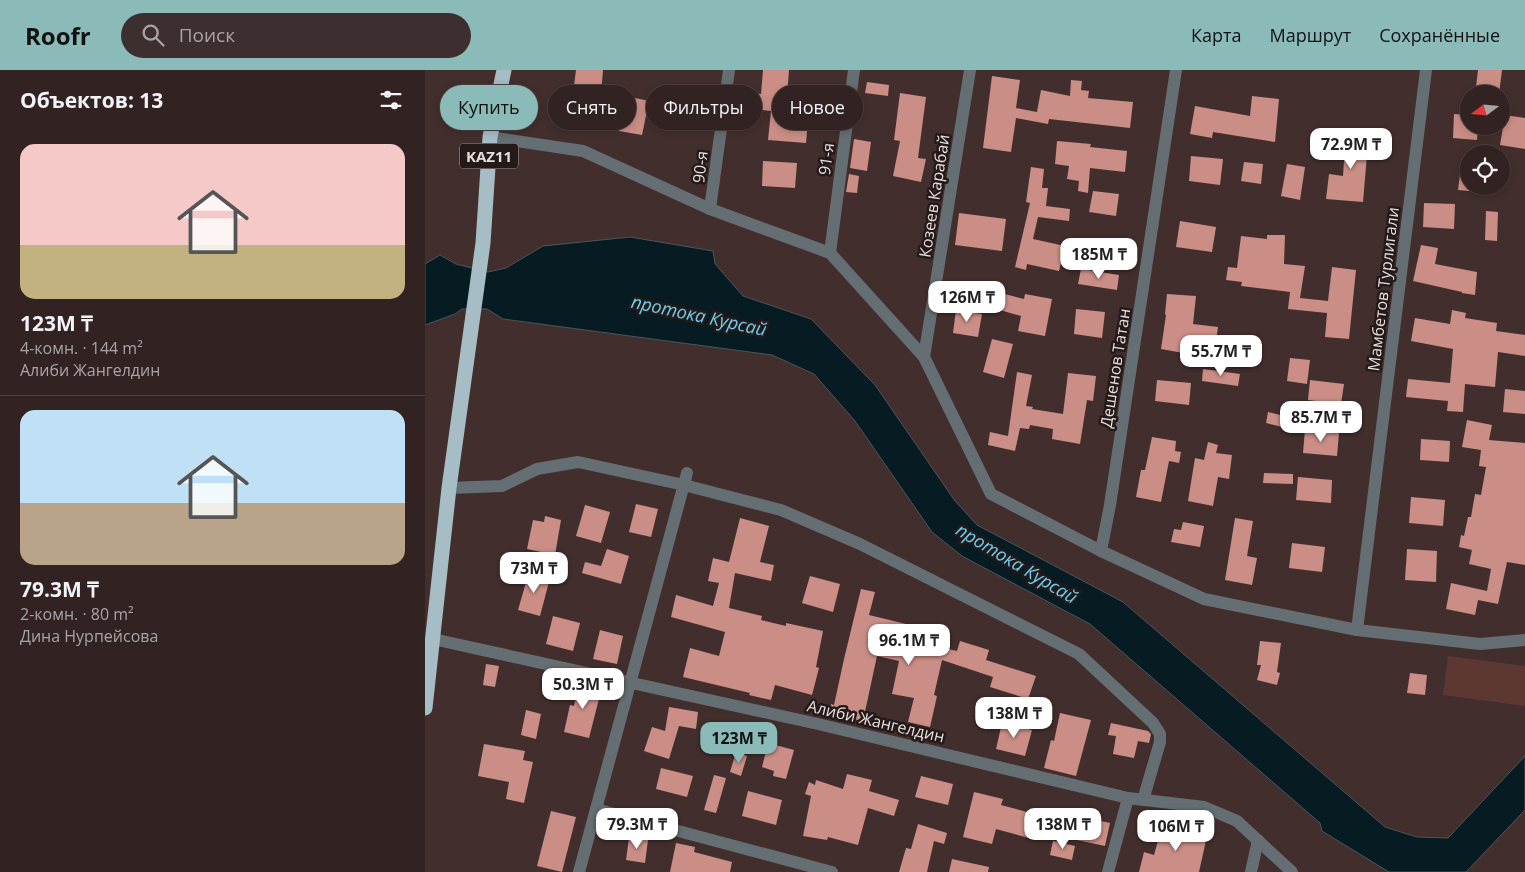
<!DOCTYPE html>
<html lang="ru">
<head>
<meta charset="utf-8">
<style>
  body { margin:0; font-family:"Open Sans",sans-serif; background:#3d2f2f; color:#f1f3f6; height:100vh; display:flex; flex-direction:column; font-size:19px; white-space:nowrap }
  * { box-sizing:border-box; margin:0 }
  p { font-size:16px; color:#a8a4a5 }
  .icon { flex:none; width:28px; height:28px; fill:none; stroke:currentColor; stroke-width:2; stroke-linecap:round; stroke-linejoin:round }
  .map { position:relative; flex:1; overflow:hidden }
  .panel { display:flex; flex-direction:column; background:#322322; width:425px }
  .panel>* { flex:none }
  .banner { position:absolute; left:15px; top:15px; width:475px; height:45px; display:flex; gap:10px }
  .needle { width:32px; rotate:254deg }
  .tools { position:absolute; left:1035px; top:15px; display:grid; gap:10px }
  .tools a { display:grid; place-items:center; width:50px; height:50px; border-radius:50%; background:#322322; box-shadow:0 2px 8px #0003,0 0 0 1px #4d4040; font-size:25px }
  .price { position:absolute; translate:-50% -42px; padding:0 11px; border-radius:10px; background:#fff; color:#222; font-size:16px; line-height:32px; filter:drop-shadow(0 1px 2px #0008) }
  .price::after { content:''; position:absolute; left:50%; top:30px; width:15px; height:11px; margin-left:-8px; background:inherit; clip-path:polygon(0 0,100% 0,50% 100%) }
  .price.selected { background:#8bbbb9; color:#111 }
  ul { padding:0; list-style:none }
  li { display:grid; align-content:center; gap:10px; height:265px; padding:0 20px }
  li+li { border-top:1px solid #4d4040 }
  li span { display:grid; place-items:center; height:155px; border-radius:15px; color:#555 }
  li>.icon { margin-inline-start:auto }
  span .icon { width:90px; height:90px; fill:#fffc; stroke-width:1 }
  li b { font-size:21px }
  h2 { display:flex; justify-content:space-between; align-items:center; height:60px; padding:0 20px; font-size:21px }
  .chip { padding:0 18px; border-radius:22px; background:#322322; box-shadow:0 2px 8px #0003,0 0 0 1px #4d4040; font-size:18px; line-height:45px }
  .chip.selected { background:#8bbbb9; color:#111 }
  header { display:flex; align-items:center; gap:30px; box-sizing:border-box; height:70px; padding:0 25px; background:#8bbbb9; color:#111 }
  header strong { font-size:24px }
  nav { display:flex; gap:28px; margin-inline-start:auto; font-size:18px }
  .search { width:350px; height:45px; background:#3d2f2f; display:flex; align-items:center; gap:12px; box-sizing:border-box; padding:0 18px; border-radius:28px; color:#a8a4a5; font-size:19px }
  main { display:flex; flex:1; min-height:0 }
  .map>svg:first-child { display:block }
</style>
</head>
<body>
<header>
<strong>Roofr</strong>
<div class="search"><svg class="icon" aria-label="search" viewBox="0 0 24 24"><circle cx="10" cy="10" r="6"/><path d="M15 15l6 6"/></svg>Поиск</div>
<nav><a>Карта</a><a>Маршрут</a><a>Сохранённые</a></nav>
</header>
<main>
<section class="panel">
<h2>Объектов: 13<svg class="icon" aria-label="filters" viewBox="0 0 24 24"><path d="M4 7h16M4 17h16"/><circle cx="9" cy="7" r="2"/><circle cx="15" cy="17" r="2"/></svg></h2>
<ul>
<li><span style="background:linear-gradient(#f6c9c9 65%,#c2b280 0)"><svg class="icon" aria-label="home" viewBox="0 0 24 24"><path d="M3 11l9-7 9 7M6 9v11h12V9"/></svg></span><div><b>123M ₸</b><p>4-комн. · 144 m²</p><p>Алиби Жангелдин</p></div></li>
<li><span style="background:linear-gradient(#bfe0f5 60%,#b9a48a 0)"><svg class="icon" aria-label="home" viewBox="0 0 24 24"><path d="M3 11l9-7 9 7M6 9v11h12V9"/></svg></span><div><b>79.3M ₸</b><p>2-комн. · 80 m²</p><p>Дина Нурпейсова</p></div></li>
</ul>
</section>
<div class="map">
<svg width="1100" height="802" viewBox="0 0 1100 802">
  <rect width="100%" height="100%" fill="#422f2d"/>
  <!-- green -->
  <path fill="#5d3833" d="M1023,586L1100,596V636L1018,625Z"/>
  <!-- water -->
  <path fill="#071c22" stroke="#4b565a" d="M205,167L288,181L290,194L318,226L386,249L450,315L530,431L552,455L698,532L960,757L992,767L1023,768L1100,686V740L1041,802H964L897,761L895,753L665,554L537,486L507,462L430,351L389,304L347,285L78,249L62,239H37L30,244L0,255V194L15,185L31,194L63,202L81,198L118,176Z"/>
  <!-- building -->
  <g fill="#ca8e86">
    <path d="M151,0H178L176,25L162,24L163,17L149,16Z"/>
    <path d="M338,0H364L362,27L379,29L376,49L383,50L381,73L343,70L346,41L329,39L330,23L336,24Z"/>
    <path d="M1053,0H1077L1074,24H1060L1061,18L1051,17Z"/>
    <path d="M567,6L595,10L591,38L612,42L616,20L645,26L646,10L657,11L656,20L664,21L663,28L708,32L705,58L624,49L623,54L591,48L586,82L558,78Z"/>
    <path d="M442,12L464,15L463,26L440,23Z"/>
    <path d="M475,23L501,27L493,88L501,89L496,112L468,106L475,71L469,70Z"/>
    <path d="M201,26L224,31L217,65L194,61Z"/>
    <path d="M827,26L854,29L850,72L788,62L787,68L765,64L770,36L825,46Z"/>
    <path d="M1029,44L1044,45V56H1053L1052,70L1028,68Z"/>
    <path d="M1080,45L1100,48V79L1075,75Z"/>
    <path d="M921,60L944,61L938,132L901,129L904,104L918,106Z"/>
    <path d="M429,69L446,72L442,101L425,98Z"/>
    <path d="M632,71L666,74L665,77L702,81L700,102L665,98L663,123L653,121L654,111L642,109L644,96L630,94Z"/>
    <path d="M766,86L798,89L795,115L764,111Z"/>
    <path d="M1037,89H1044V121L1033,120Z"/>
    <path d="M338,91L372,93L370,118L337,116Z"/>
    <path d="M819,92L838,94L836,114L816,111Z"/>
    <path d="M862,94L880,97L875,130L856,126Z"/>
    <path d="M606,97L619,99L617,118H623L621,136L645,139L644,151L613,147L608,169L640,176L634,201L602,194L601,200L590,197L605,133L601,132Z"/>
    <path d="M424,104L434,106L432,123L421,122Z"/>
    <path d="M668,121L694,124L691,146L664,142Z"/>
    <path d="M999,133L1030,134L1029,159L998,157Z"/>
    <path d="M1061,141L1073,142L1072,171L1060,170Z"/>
    <path d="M534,143L581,149L577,181L530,175Z"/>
    <path d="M755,151L791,157L787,182L751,177Z"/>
    <path d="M842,165H860L859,194L880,196L875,228L903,231L907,197L931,200L924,269L900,267L902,243L863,239L865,222L816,216L817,212L801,210L803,197L812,198L816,166L842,169Z"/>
    <path d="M996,175L1013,178L1010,194L1052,202L1050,225L1037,223V222L988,211Z"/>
    <path d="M656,199L694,205L692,220L653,214Z"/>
    <path d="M572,222L599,229L600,224L627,229L620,266L593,261L596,246L568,238Z"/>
    <path d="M742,224L771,226L768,254L793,257L790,280L765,277L764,284L736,279L741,245L740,244Z"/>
    <path d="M651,239L680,242L677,268L649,264Z"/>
    <path d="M531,240L557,244L553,267L528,263Z"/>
    <path d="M1027,240L1041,243L1040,248L1072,253L1071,261L1100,265V286L1073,282L1070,317L1040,314L1038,342L1022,341L1023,331L981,327L983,309L1025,313L1028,279L986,271L990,248L1025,254Z"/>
    <path d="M567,269L588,274L579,308L558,302Z"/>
    <path d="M865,288L885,290L882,314L862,311Z"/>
    <path d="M778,299L815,304L813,316L777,311Z"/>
    <path d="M592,302L607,305L601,336L608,337L607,339L638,344L643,303L671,306L668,331L662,330L655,374L627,369L628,359L605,355L604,359L595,358L590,381L563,375L565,362L583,366Z"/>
    <path d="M732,310L766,313L764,335L730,331Z"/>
    <path d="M885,310L919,314L916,334L883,330Z"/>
    <path d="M1080,319L1100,321V344L1078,342Z"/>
    <path d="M843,342L872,349L869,360L841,353Z"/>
    <path d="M1042,350L1067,355L1064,370L1100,373V495L1082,492L1073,534L1053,530L1050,545L1021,539L1026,513L1062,521L1066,499L1044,494L1047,480L1034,477L1036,465L1039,466L1043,447H1046L1050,424L1056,425L1061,397L1054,396L1056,380L1037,377Z"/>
    <path d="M880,360L914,363L912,386L878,383Z"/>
    <path d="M727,367L751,371L750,381L756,382L754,393L744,391L736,432L711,427L716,400H720Z"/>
    <path d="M996,369L1025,371L1024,392L995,390Z"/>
    <path d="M783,372L793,375L791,383L807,385L804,409L793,407L788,436L763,431L770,388L779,390Z"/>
    <path d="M839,403L868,404V414L838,413Z"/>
    <path d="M873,407L907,410L906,433L871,430Z"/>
    <path d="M986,427L1020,430L1018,456L984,453Z"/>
    <path d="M211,434L233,439L226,467L204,462Z"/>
    <path d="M160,435L185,442L176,473L151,466Z"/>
    <path d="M120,446L136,450L130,485L102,479L108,450L119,452Z"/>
    <path d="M315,448L344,456L335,492L349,495L346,511L310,503L304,538L337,546L336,550L361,556V553L398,561L391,597L394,598L387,625L350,615L346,630L324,625L325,623L258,607L265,578L294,586L300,562L246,547L251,525L288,536L294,513L283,511L288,488L304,492Z"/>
    <path d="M810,448L828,451L822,486L832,488L827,515L800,510Z"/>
    <path d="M758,452L779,456L775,477L746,472L749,459L756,460Z"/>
    <path d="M867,473L900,477L897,502L864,498Z"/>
    <path d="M182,479L204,486L196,514L157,503L160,492L176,496Z"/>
    <path d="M982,479L1012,481L1011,512L980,510Z"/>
    <path d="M104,502L125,508L115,546L93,540Z"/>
    <path d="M385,506L415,514L408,542L377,533Z"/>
    <path d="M436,519L450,522L444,545L485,555L481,569L532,581L535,571L564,580L561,590L611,606L603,629L565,617L568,607L517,590L509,625L512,626L505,657L483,652L489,628L467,624L474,591L452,586L438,651L404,644L406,634L409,635L419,589Z"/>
    <path d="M128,546L155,553L148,581L121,574Z"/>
    <path d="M175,560L198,566L192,594L168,589Z"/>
    <path d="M835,571L856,573L852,602L855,603L852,615L832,610L836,595H832Z"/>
    <path d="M61,594L74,596L70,617L58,615Z"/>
    <path d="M985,603L1002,605L1000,625L982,623Z"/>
    <path d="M154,612L177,617L164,668L139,662L145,635L149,636Z"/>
    <path d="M244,637L273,642L271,659L254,656L244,689L219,681L227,657L240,661Z"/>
    <path d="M101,640L116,644L111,669L96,665Z"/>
    <path d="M635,643L666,650L651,706L619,698L626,670L629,671Z"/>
    <path d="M577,653L607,660L600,686L571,679Z"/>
    <path d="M686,653L723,661L726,664L724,673L713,671L709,688L688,684L691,666L683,665Z"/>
    <path d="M293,658L308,661L304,684L288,681Z"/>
    <path d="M343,673L369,680L361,709L348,706L349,701L337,697Z"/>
    <path d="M59,674L100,681L98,690L108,692L99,733L81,729L84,712L53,706Z"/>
    <path d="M311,682L322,686L316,706L305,702Z"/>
    <path d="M236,698L268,706L262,727L231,719Z"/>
    <path d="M422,704L447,710L444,721L474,730L469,746L443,738L433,775L403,767L402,770L378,766L386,726L380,724L384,712L390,715L391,710L418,719Z"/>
    <path d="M289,705L301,708L291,743L279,740Z"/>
    <path d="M496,706L528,714L523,735L490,727Z"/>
    <path d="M323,721L357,730L351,755L317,746Z"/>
    <path d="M549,722L578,729L576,735L613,745L607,769L571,759L567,774L538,767Z"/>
    <path d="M126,741L151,747L137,802L112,796Z"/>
    <path d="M653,746L685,753L680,776L647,769Z"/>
    <path d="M748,751L761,755L759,761L782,766L774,802H714L719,782L729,785L734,767L743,769Z"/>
    <path d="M493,754L522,763L519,774L509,771L502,802H474L481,778L486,779Z"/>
    <path d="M204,768L223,770L220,793L201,790Z"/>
    <path d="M628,771L650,776L647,790L625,785Z"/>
    <path d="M251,773L270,777L269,782L307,792L305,802H245Z"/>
    <path d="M527,789L564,797L563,802H524Z"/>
  </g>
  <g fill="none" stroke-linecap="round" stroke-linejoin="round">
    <!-- street -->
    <g stroke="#656e72" stroke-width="12">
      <path d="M65,67L158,81L285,139L405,183L499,287L566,424L676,481L779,529L932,560L1055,574L1100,570"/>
      <path d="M285,139L304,0"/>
      <path d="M405,183L429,0"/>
      <path d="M499,287L545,0"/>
      <path d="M24,418L77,416L112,399L153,392L259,415L356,440L435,474L654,584L728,653L735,664V672L718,730"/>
      <path d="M676,481L685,435L751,0"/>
      <path d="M932,560L1001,0"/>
      <path d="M8,569L393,654L703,728L779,737L812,751L867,802"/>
      <path d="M171,739L407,802"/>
      <path d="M154,802L262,403"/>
      <path d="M683,802L703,728"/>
      <path d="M826,802L833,770"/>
    </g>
    <!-- highway -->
    <path stroke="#a6bdc5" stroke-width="15" d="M0,638L24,418L58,173L65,67L79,0"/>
  </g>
  <g text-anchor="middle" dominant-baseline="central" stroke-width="5" stroke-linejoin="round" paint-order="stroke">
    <!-- shield labels -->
    <rect fill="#231a19" stroke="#aea3a2" stroke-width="1" x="35" y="73.5" width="58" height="25" rx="4"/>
    <g font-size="15" font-weight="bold" fill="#eadedc">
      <text x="64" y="86">KAZ11</text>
    </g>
    <!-- street labels -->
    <g font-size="16" fill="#eadedc" stroke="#231a19">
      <text transform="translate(401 89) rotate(-82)">91-я</text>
      <text transform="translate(275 97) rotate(-83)">90-я</text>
      <text transform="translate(509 126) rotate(-81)">Козеев Карабай</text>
      <text transform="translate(958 219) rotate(-83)">Мамбетов Турлигали</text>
      <text transform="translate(690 298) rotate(-81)">Дешенов Татан</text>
      <text transform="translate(451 651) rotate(13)">Алиби Жангелдин</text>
    </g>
    <!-- water labels -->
    <g font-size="18" font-style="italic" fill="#6bd0f1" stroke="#231a19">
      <text transform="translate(274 245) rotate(12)">протока Курсай</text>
      <text transform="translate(592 493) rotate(31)">протока Курсай</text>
    </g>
  </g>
</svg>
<div class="tools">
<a><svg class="needle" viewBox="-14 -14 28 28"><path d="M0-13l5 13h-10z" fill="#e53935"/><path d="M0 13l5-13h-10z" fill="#a8a4a5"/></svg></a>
<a><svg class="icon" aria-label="locate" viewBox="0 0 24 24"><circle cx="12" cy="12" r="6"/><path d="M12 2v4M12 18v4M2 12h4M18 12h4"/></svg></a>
</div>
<b class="price" style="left:926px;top:100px">72.9M ₸</b>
<b class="price" style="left:674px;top:210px">185M ₸</b>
<b class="price" style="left:542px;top:253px">126M ₸</b>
<b class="price" style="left:796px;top:307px">55.7M ₸</b>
<b class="price" style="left:896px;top:373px">85.7M ₸</b>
<b class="price" style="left:109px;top:524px">73M ₸</b>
<b class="price" style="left:484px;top:596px">96.1M ₸</b>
<b class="price" style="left:158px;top:640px">50.3M ₸</b>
<b class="price" style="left:589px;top:669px">138M ₸</b>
<b class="price selected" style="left:314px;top:694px">123M ₸</b>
<b class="price" style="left:212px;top:780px">79.3M ₸</b>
<b class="price" style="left:638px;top:780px">138M ₸</b>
<b class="price" style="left:751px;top:782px">106M ₸</b>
<div class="banner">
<a class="chip selected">Купить</a>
<a class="chip">Снять</a>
<a class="chip">Фильтры</a>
<a class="chip">Новое</a>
</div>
</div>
</main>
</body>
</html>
